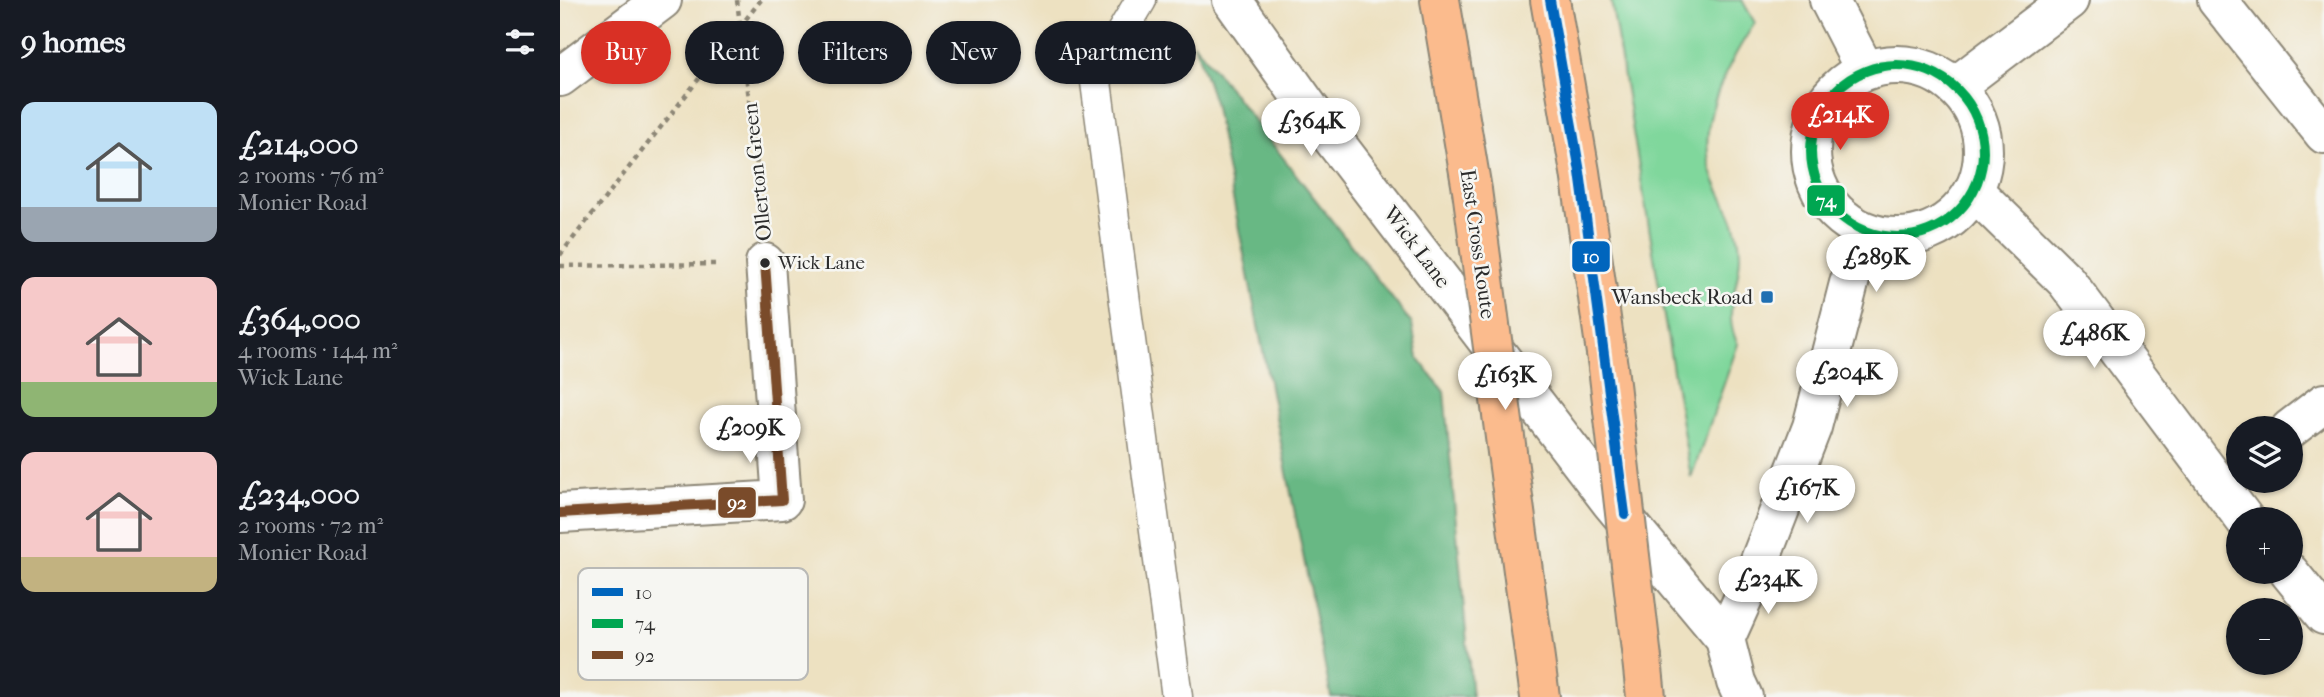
<!DOCTYPE html>
<html lang="en">
<head>
<meta charset="utf-8">
<style>
  body { margin:0; font-family:"IM FELL French Canon",serif; background:#20242c; color:#f1f3f6; height:100vh; display:flex; flex-direction:column; font-size:26px; white-space:nowrap }
  * { box-sizing:border-box; margin:0 }
  p { font-size:23px; color:#9ea1a6 }
  .icon { flex:none; width:38px; height:38px; fill:none; stroke:currentColor; stroke-width:2; stroke-linecap:round; stroke-linejoin:round }
  .map { position:relative; flex:1; overflow:hidden }
  .sheet { display:flex; flex-direction:column; background:#171b24; width:560px }
  .sheet>* { flex:none }
  .banner { position:absolute; left:21px; top:21px; width:665px; height:63px; display:flex; gap:14px }
  .controls { position:absolute; left:1666px; top:416px; display:grid; gap:14px }
  .controls a { display:grid; place-items:center; width:77px; height:77px; border-radius:50%; background:#171b24; box-shadow:0 2px 5px #0004; font-size:35px }
  .price { position:absolute; translate:-50% -60px; padding:0 16px; border-radius:24px; background:#fff; color:#222; font-size:23px; line-height:46px; filter:drop-shadow(0 2px 4px #0008) }
  .price::after { content:''; position:absolute; left:50%; top:42px; width:21px; height:16px; margin-left:-10px; background:inherit; clip-path:polygon(0 0,100% 0,50% 100%) }
  .price.current { background:#d93025; color:#fff }
  ul { padding:0; list-style:none }
  li { display:flex; align-items:center; gap:21px; height:175px; padding:0 21px }
  li span { display:grid; place-items:center; flex:none; width:196px; height:140px; border-radius:14px; color:#555 }
  li>.icon { margin-inline-start:auto }
  span .icon { width:84px; height:84px; fill:#fffc; stroke-width:1 }
  li b { font-size:30px }
  h2 { display:flex; justify-content:space-between; align-items:center; height:84px; padding:0 21px; font-size:30px }
  .pill { padding:0 24px; border-radius:32px; background:#171b24; box-shadow:0 2px 5px #0004; font-size:24px; line-height:63px }
  .pill.current { background:#d93025; color:#fff }
  main { display:flex; flex:1; min-height:0 }
  .map>svg:first-child { display:block }
</style>
</head>
<body>
<main>
<section class="sheet">
<h2>9 homes<svg class="icon" aria-label="filters" viewBox="0 0 24 24"><path d="M4 7h16M4 17h16"/><circle cx="9" cy="7" r="2"/><circle cx="15" cy="17" r="2"/></svg></h2>
<ul>
<li><span style="background:linear-gradient(#bfe0f5 75%,#9aa5b1 0)"><svg class="icon" aria-label="home" viewBox="0 0 24 24"><path d="M3 11l9-7 9 7M6 9v11h12V9"/></svg></span><div><b>£214,000</b><p>2 rooms · 76 m²</p><p>Monier Road</p></div></li>
<li><span style="background:linear-gradient(#f6c9c9 75%,#8fb573 0)"><svg class="icon" aria-label="home" viewBox="0 0 24 24"><path d="M3 11l9-7 9 7M6 9v11h12V9"/></svg></span><div><b>£364,000</b><p>4 rooms · 144 m²</p><p>Wick Lane</p></div></li>
<li><span style="background:linear-gradient(#f6c9c9 75%,#c2b280 0)"><svg class="icon" aria-label="home" viewBox="0 0 24 24"><path d="M3 11l9-7 9 7M6 9v11h12V9"/></svg></span><div><b>£234,000</b><p>2 rooms · 72 m²</p><p>Monier Road</p></div></li>
</ul>
</section>
<div class="map">
<svg width="1764" height="697" viewBox="0 0 1764 697">
  <rect width="100%" height="100%" fill="#f6f6f2"/>
  <filter id="ink" filterUnits="userSpaceOnUse"><feTurbulence type="fractalNoise" baseFrequency=".0143" numOctaves="2"/><feDisplacementMap in="SourceGraphic" scale="14" xChannelSelector="R" yChannelSelector="G"/><feConvolveMatrix kernelMatrix="1 2 1 2 8 2 1 2 1" color-interpolation-filters="sRGB"/></filter>
  <filter id="wash" filterUnits="userSpaceOnUse"><feTurbulence type="fractalNoise" baseFrequency=".00686" numOctaves="4" result="noise"/><feDisplacementMap in="SourceGraphic" scale="28" xChannelSelector="R" yChannelSelector="G"/><feGaussianBlur stdDeviation="1.57" result="paint"/><feColorMatrix in="noise" values="0 0 0 0 0 0 0 0 0 0 0 0 0 0 0 0 0 1.4 0 .05"/><feComposite in="paint" operator="in"/></filter>
  <g filter="url(#wash)">
    <rect width="100%" height="100%" fill="#ede1c1"/>
    <!-- green -->
    <path fill="#80d79c" stroke="#568164" stroke-width="2" d="M1051,0H1182L1195,23C1166,66 1133,127 1154,179C1165,204 1180,226 1180,255C1180,288 1161,312 1178,344L1131,478Z"/>
    <!-- forest -->
    <path fill="#68b884" stroke="#4a7258" stroke-width="2" d="M634,43L852,324L858,358L884,392L912,697H771L654,102Z"/>
  </g>
  <g filter="url(#ink)">
    <g fill="none" stroke-linecap="round" stroke-linejoin="round">
      <defs>
        <path id="service" d="M581,0L553,47L536,82L617,697"/>
        <g id="pedestrian">
          <path d="M1657,0L1764,134"/>
          <path d="M1730,429L1764,403"/>
        </g>
        <g id="minor">
          <path d="M1397,85L1509,0"/>
          <path d="M1414,191L1506,281L1685,520"/>
          <path d="M0,513L222,500L205,263"/>
          <path d="M1729,572L1764,615"/>
        </g>
        <g id="tertiary">
          <path d="M672,0L749,108L1050,501L1165,639L1176,682L1183,697"/>
          <path d="M1269,0L1305,70"/>
          <circle cx="1337" cy="151" r="86"/>
          <path d="M0,77L102,0"/>
          <path d="M1165,639L1197,568L1252,427L1302,233"/>
        </g>
        <g id="trunk">
          <path d="M880,0L912,190"/>
          <path d="M990,0L1020,172L1048,367"/>
          <path d="M951,482L980,697"/>
          <path d="M1082,659L1086,697"/>
        </g>
      </defs>
      <!-- service casing -->
      <use href="#service" stroke="#8c8676" stroke-width="33"/>
      <!-- pedestrian casing -->
      <use href="#pedestrian" stroke="#8c8676" stroke-width="42"/>
      <!-- minor casing -->
      <use href="#minor" stroke="#8c8676" stroke-width="42"/>
      <!-- tertiary casing -->
      <use href="#tertiary" stroke="#8c8676" stroke-width="42"/>
      <!-- trunk casing -->
      <use href="#trunk" stroke="#8c8676" stroke-width="42"/>
      <!-- path -->
      <g stroke="#8c8676" stroke-width="4.5" stroke-dasharray="5 5" stroke-linecap="butt">
        <path d="M177,0L203,215"/>
        <path d="M0,255L201,0"/>
        <path d="M0,266L157,264"/>
      </g>
      <!-- service -->
      <use href="#service" stroke="#fff" stroke-width="30"/>
      <!-- pedestrian -->
      <use href="#pedestrian" stroke="#fff" stroke-width="38"/>
      <!-- minor -->
      <use href="#minor" stroke="#fff" stroke-width="38"/>
      <!-- tertiary -->
      <use href="#tertiary" stroke="#fff" stroke-width="38"/>
      <!-- trunk -->
      <use href="#trunk" stroke="#fbbb8d" stroke-width="38"/>
      <defs>
        <g id="trunk-bridge">
          <path d="M912,190L951,482"/>
          <path d="M1048,367L1082,659"/>
        </g>
      </defs>
      <!-- trunk-bridge casing -->
      <use href="#trunk-bridge" stroke="#8c8676" stroke-width="42" stroke-linecap="butt"/>
      <!-- trunk-bridge -->
      <use href="#trunk-bridge" stroke="#fbbb8d" stroke-width="38"/>
      <defs>
        <path id="bus-1" d="M990,0L1020,172L1065,514"/>
        <circle id="bus-2" cx="1337" cy="151" r="86"/>
        <path id="bus-3" d="M0,513L222,500L205,263"/>
      </defs>
      <!-- bus-1 casing -->
      <use href="#bus-1" stroke="#f6f6f2" stroke-width="16"/>
      <!-- bus-2 casing -->
      <use href="#bus-2" stroke="#f6f6f2" stroke-width="16"/>
      <!-- bus-3 casing -->
      <use href="#bus-3" stroke="#f6f6f2" stroke-width="16"/>
      <!-- bus-1 -->
      <use href="#bus-1" stroke="#0065bd" stroke-width="10"/>
      <!-- bus-2 -->
      <use href="#bus-2" stroke="#00a651" stroke-width="10"/>
      <!-- bus-3 -->
      <use href="#bus-3" stroke="#7a4b2a" stroke-width="10"/>
    </g>
  </g>
  <!-- markers -->
  <circle fill="#2b2b2b" stroke="#f6f6f2" stroke-width="2.5" cx="205" cy="263" r="6"/>
  <rect fill="#1f6fb2" stroke="#f6f6f2" stroke-width="2.5" x="1200" y="290" width="14" height="14" rx="3.5"/>
  <g text-anchor="middle" dominant-baseline="central" stroke-width="5" stroke-linejoin="round" paint-order="stroke">
    <!-- bus labels -->
    <g font-size="19" fill="#2b2b2b" stroke="#f6f6f2" text-anchor="start">
      <text x="218" y="263">Wick Lane</text>
    </g>
    <!-- street labels -->
    <g font-size="21" fill="#2b2b2b" stroke="#f6f6f2">
      <text transform="translate(197 172) rotate(-96)">Ollerton Green</text>
      <text transform="translate(918 244) rotate(82)">East Cross Route</text>
      <text transform="translate(857 247) rotate(53)">Wick Lane</text>
    </g>
    <!-- poi labels -->
    <g font-size="21" fill="#2b2b2b" stroke="#f6f6f2" text-anchor="end">
      <text x="1193" y="297">Wansbeck Road</text>
    </g>
  </g>
  <!-- legend -->
  <rect x="18" y="568" width="230" height="112" rx="10" fill="#f6f6f2" stroke="#b9b9b6" stroke-width="2"/>
  <rect x="32" y="588" width="31" height="8" fill="#0065bd"/>
  <rect x="32" y="619" width="31" height="9" fill="#00a651"/>
  <rect x="32" y="651" width="31" height="8" fill="#7a4b2a"/>
  <g font-size="19" fill="#2b2b2b">
    <text x="75" y="599">10</text>
    <text x="75" y="630">74</text>
    <text x="75" y="662">92</text>
  </g>
  <g stroke="#f6f6f2" stroke-width="2.5">
    <rect x="1246" y="184" width="40" height="33" rx="7" fill="#00a651"/>
    <rect x="1011" y="240" width="40" height="33" rx="7" fill="#0065bd"/>
    <rect x="157" y="486" width="40" height="33" rx="7" fill="#7a4b2a"/>
  </g>
  <g font-size="19" text-anchor="middle" font-weight="bold" fill="#fff">
    <text x="1266" y="207">74</text>
    <text x="1031" y="263">10</text>
    <text x="177" y="509">92</text>
  </g>
</svg>
<div class="controls">
<a><svg class="icon" aria-label="layers" viewBox="0 0 24 24"><path d="M12 4l9 5-9 5-9-5zM3 14l9 5 9-5"/></svg></a>
<a>+</a>
<a>−</a>
</div>
<b class="price current" style="left:1280px;top:152px">£214K</b>
<b class="price" style="left:751px;top:158px">£364K</b>
<b class="price" style="left:1316px;top:294px">£289K</b>
<b class="price" style="left:1534px;top:370px">£486K</b>
<b class="price" style="left:1287px;top:409px">£204K</b>
<b class="price" style="left:945px;top:412px">£163K</b>
<b class="price" style="left:190px;top:465px">£209K</b>
<b class="price" style="left:1247px;top:525px">£167K</b>
<b class="price" style="left:1208px;top:616px">£234K</b>
<div class="banner">
<a class="pill current">Buy</a>
<a class="pill">Rent</a>
<a class="pill">Filters</a>
<a class="pill">New</a>
<a class="pill">Apartment</a>
</div>
</div>
</main>
</body>
</html>
